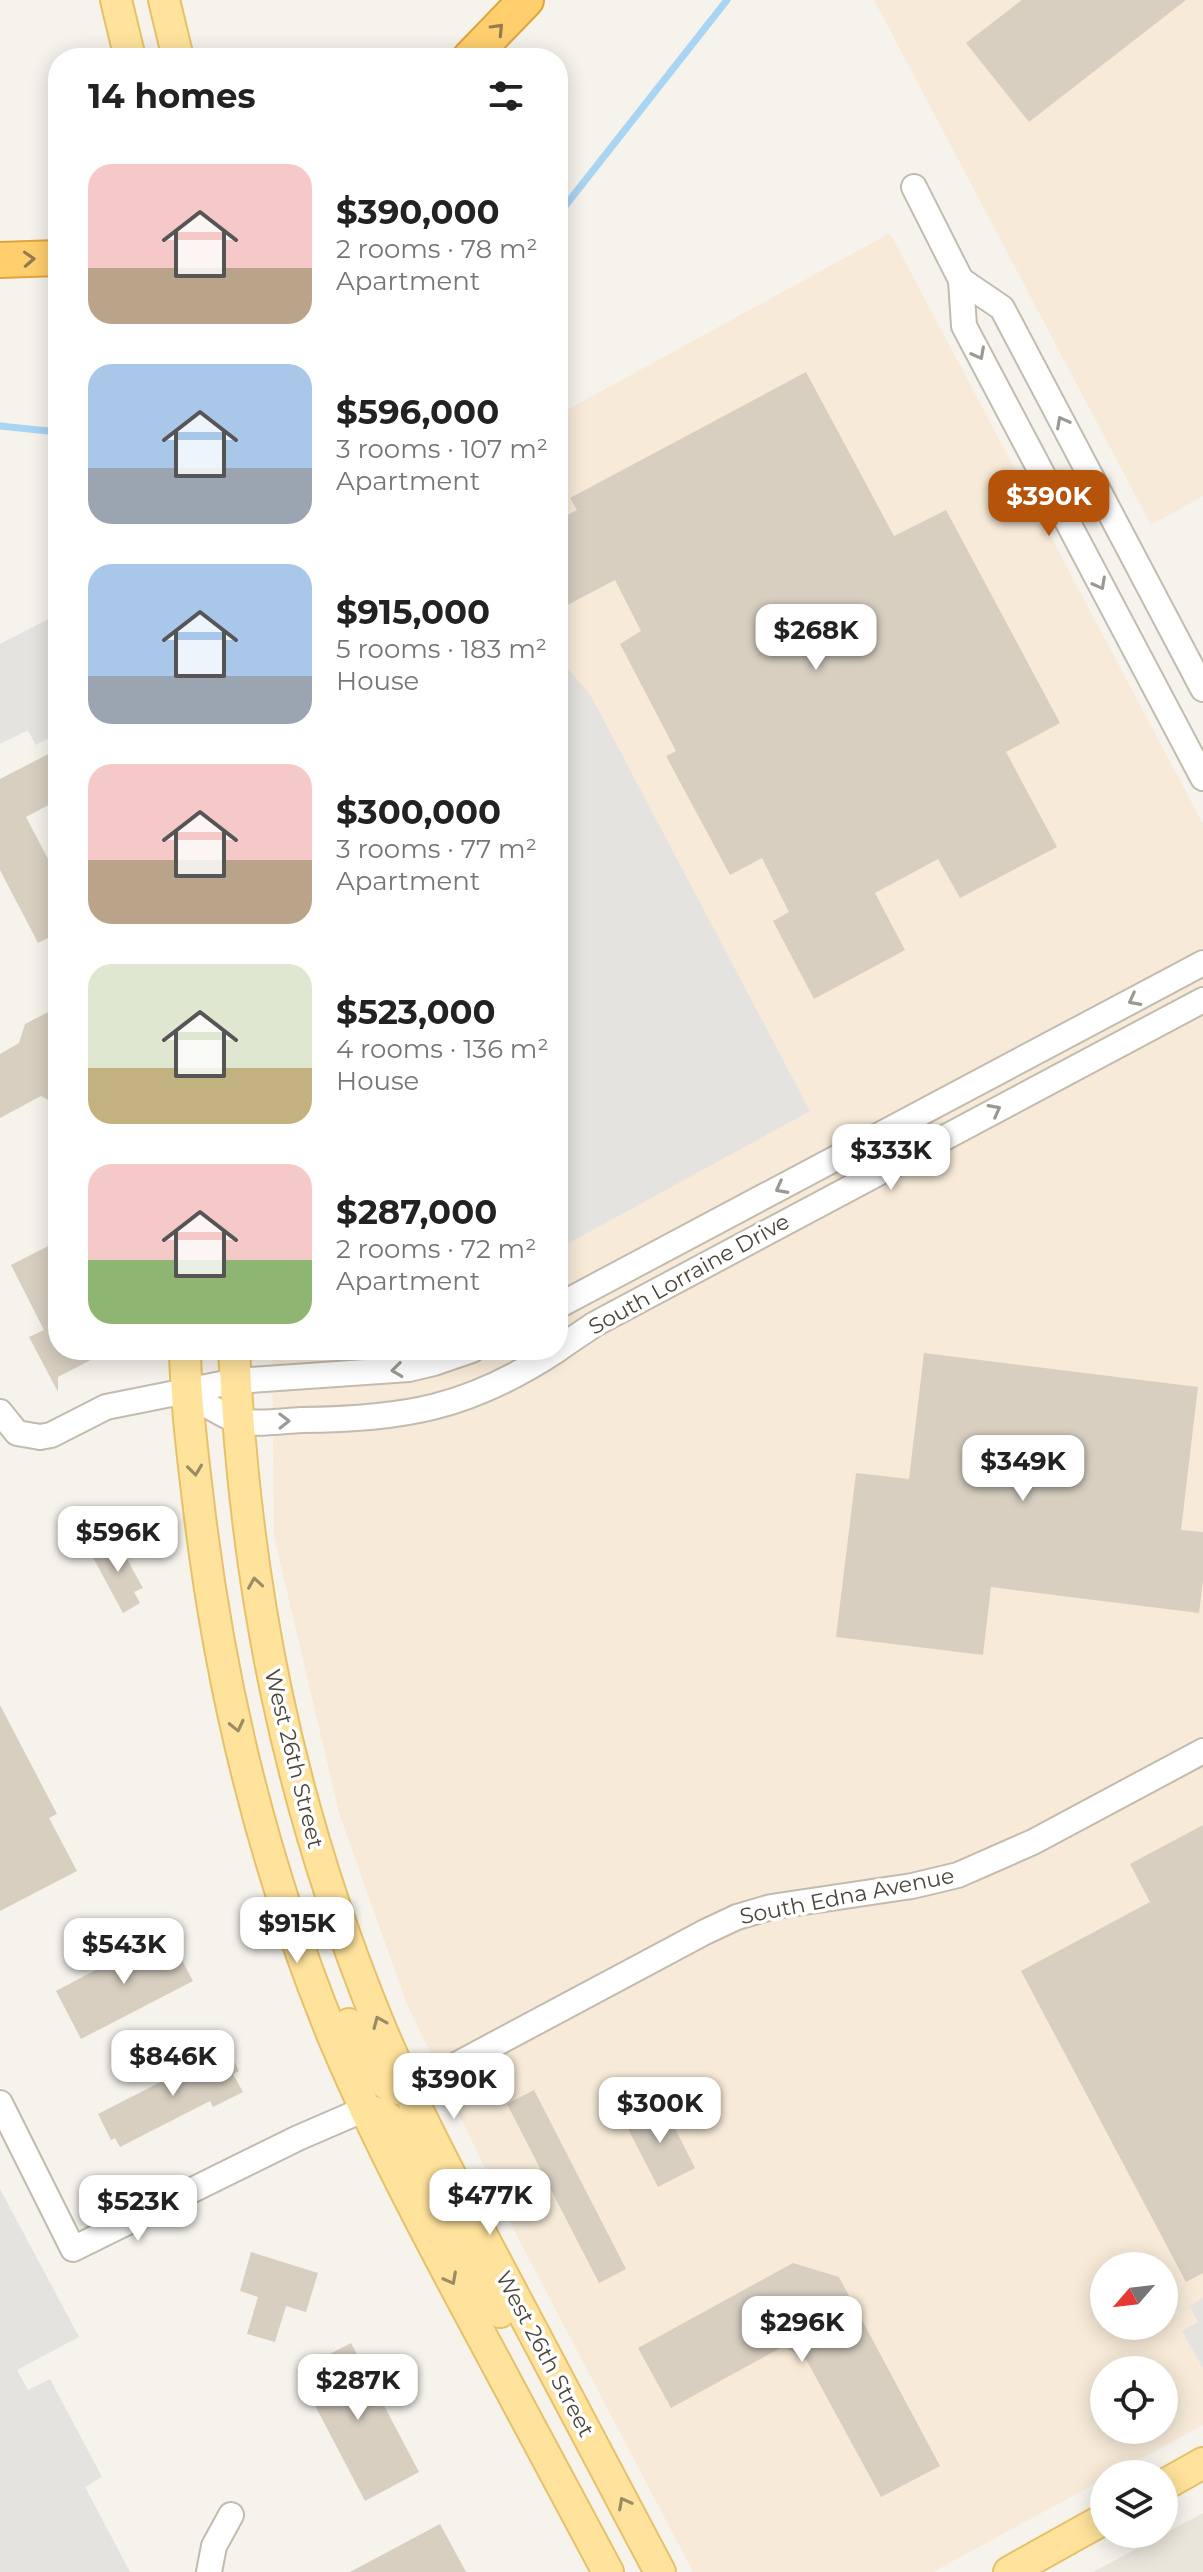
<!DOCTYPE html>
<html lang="en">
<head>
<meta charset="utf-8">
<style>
  body { margin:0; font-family:Montserrat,sans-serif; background:#f6f6f6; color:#222; height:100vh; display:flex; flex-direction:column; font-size:30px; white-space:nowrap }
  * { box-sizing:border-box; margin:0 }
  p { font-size:26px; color:#767676 }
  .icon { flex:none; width:44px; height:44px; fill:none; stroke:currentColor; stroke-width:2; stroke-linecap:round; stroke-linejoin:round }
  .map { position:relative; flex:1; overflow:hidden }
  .drawer { position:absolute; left:48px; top:48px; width:520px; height:1312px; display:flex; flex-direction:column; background:#fff; border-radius:32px; box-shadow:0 4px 20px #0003 }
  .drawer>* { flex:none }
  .needle { width:52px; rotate:242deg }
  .tools { position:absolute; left:1090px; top:2252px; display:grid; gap:16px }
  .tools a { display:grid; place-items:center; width:88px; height:88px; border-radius:50%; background:#fff; box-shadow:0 4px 20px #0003; font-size:40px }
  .price { position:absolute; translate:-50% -68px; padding:0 18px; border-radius:16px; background:#fff; color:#222; font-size:26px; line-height:52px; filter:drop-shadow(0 2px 4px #0008) }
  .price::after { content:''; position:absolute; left:50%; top:48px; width:24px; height:18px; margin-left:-12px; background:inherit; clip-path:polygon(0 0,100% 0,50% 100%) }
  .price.active { background:#b45309; color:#fff }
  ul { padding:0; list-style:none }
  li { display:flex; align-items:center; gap:24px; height:200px; padding:0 40px }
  li span { display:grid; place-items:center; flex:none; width:224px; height:160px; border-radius:24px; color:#555 }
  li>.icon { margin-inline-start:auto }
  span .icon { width:96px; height:96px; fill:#fffc; stroke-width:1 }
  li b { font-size:34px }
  h2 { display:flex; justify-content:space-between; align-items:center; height:96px; padding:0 40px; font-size:34px }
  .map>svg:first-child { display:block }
</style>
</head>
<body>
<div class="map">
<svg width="1203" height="2572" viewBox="0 0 1203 2572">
  <rect width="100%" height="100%" fill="#f6f3ec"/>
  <!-- residential -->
  <path fill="#eae5da" d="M1203,2513V2572H1093L1164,2534Z"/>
  <!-- commercial -->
  <g fill="#f7ead8" fill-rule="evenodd">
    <path d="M874,0H1203V496L1151,525Z"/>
    <path d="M890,233L1203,824V2425L1113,2474H1104V2479L933,2572H693L517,2236L406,2002L339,1813L274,1536L272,1350H558V415ZM1104,2266H1164V2326H1104ZM1104,2370H1164V2430H1104Z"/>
  </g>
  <!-- parking -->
  <g fill="#e5e3e0">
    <path d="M58,614V733L36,745L28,731L24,732L0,744V644Z"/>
    <path d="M558,657L591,696L810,1111L558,1249Z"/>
    <path d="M0,2189L79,2337L17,2370L28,2390L50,2379L102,2477L85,2487L130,2572H0Z"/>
    <path d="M1203,2298V2368L1182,2331L1198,2322L1190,2306Z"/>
  </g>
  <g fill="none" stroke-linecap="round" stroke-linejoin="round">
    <!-- stream -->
    <g stroke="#a9d4f2" stroke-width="7">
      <path d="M558,215L727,0"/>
      <path d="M0,426L58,432"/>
    </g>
  </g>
  <!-- building -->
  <g fill="#d8cfc1">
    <path d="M1022,0H1186L1029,122L966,43Z"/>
    <path d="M806,372L894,536L946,510L1060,723L1006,752L1057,847L960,898L938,859L875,893L905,950L814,999L773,921L789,912L762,858L730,875L666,756L676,751L620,644L641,631L615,580L558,610V520L577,510L570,498Z"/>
    <path d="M58,749V800L26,817L58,878V933L38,943L0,870V779Z"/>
    <path d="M58,1007V1105L41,1096L0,1118V1054L19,1043L25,1024Z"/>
    <path d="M58,1241V1350H110L58,1377V1392L29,1337L44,1330L11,1265Z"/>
    <path d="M924,1353L1198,1387L1181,1530L1203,1532V1580L1199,1613L991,1587L983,1655L836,1637L856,1473L909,1479Z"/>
    <path d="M115,1538L143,1588L134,1592L140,1603L123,1613L90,1552Z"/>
    <path d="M0,1705L57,1814L49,1818L77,1871L0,1911Z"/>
    <path d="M1203,1825V2273L1186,2282L1021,1971L1150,1902L1130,1864Z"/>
    <path d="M167,1932L193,1981L81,2039L56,1991Z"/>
    <path d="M227,2048L239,2071L233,2074L243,2092L213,2107L210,2101L120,2147L115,2138L111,2140L98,2114Z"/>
    <path d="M534,2090L626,2269L599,2283L507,2104Z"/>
    <path d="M662,2103L695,2168L658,2187L625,2123Z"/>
    <path d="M251,2252L318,2273L306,2312L286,2306L275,2342L247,2334L258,2297L240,2291Z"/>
    <path d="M793,2263L839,2277L940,2466L881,2497L807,2361L784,2346L671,2408L638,2348Z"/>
    <path d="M351,2343L419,2472L365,2501L297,2371Z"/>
    <path d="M440,2524L466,2572H350Z"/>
  </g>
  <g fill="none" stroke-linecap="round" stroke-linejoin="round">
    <defs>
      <g id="minor">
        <path d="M914,187L961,280L964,326L1203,778"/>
        <path d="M961,280L1002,308L1203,689"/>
        <path d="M558,1306L1203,963"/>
        <path d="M558,1349L595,1324L1203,1000"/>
        <path d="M186,1392C200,1400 225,1418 240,1421C258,1425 282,1421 301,1420C405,1419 469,1408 557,1350"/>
        <path d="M0,1412L17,1433L40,1437L51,1435L106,1407L236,1381L409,1369L434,1363L472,1350"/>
        <path d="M409,2090L705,1932L737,1917L771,1907L912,1886L958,1875L1033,1842L1203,1751"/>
        <path d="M0,2103L73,2249L298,2138L365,2109"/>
        <path d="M209,2572L214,2546L231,2515"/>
      </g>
      <g id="major">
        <path d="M116,0L130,58"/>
        <path d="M164,0L178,58"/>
        <path d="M185,1350C186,1401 192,1450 198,1500C219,1682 263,1865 332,2034C371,2127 418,2217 465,2305C513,2394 560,2483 608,2572"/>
        <path d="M234,1350C245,1587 288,1802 378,2022C414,2109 459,2192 503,2275C556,2374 608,2473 660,2572"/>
        <path d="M349,2024C360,2049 375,2092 409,2090"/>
        <path d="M365,2109L384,2115L397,2125L500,2312"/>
        <path d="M1164,2485L1203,2463"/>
        <path d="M1009,2572L1104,2519"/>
      </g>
      <g id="highway">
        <path d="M470,58L526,0"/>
        <path d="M0,260L58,258"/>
      </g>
    </defs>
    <!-- minor casing -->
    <use href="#minor" stroke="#c2bbae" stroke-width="28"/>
    <!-- major casing -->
    <use href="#major" stroke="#e6c16a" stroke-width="34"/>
    <!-- highway casing -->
    <use href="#highway" stroke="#e0a43c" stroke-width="38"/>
    <!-- minor -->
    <use href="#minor" stroke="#fff" stroke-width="24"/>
    <!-- major -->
    <use href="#major" stroke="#ffe39c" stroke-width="30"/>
    <!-- highway -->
    <use href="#highway" stroke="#ffcf6e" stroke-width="34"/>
  </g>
  <!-- one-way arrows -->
  <defs><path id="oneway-chevron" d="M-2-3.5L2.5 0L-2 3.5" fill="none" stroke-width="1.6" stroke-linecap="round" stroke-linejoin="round" transform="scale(2)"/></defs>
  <g stroke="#937c4e">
    <use href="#oneway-chevron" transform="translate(498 29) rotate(-46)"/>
    <use href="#oneway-chevron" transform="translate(29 259) rotate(-3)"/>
  </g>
  <g stroke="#9c9892">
    <use href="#oneway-chevron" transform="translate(979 354) rotate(62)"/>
    <use href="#oneway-chevron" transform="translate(1062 422) rotate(-118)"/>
    <use href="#oneway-chevron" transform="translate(1100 584) rotate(62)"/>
    <use href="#oneway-chevron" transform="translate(1134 1000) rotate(152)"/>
    <use href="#oneway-chevron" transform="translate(995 1110) rotate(-28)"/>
    <use href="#oneway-chevron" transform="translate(781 1188) rotate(152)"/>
    <use href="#oneway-chevron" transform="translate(397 1370) rotate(173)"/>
    <use href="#oneway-chevron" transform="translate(284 1421) rotate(-1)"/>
  </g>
  <g stroke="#9c8c66">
    <use href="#oneway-chevron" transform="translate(195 1470) rotate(83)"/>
    <use href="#oneway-chevron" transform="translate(255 1583) rotate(-99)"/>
    <use href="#oneway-chevron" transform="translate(237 1726) rotate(77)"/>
    <use href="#oneway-chevron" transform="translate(379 2022) rotate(-113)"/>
    <use href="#oneway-chevron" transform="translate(451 2279) rotate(62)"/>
    <use href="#oneway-chevron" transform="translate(624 2503) rotate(-118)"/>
  </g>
  <g text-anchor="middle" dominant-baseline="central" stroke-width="7" stroke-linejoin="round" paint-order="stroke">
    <!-- street labels -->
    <g font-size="22" fill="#4b4439" stroke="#fff">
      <text transform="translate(689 1274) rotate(-29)">South Lorraine Drive</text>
      <text transform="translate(294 1759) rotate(76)">West 26th Street</text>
      <text transform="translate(847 1896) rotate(-11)">South Edna Avenue</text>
      <text transform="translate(545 2354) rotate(62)">West 26th Street</text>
    </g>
  </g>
</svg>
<div class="tools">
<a><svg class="needle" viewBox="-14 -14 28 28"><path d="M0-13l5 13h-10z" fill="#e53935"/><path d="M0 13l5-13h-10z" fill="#767676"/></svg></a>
<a><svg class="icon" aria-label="locate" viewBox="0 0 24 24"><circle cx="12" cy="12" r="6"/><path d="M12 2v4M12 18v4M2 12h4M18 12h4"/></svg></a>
<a><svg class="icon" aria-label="layers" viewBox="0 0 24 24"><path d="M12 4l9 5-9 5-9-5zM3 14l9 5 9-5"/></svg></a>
</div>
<b class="price active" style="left:1049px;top:538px">$390K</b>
<b class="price" style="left:816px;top:672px">$268K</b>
<b class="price" style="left:891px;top:1192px">$333K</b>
<b class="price" style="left:1023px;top:1503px">$349K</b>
<b class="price" style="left:118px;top:1574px">$596K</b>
<b class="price" style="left:297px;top:1965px">$915K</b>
<b class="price" style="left:124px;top:1986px">$543K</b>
<b class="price" style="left:173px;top:2098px">$846K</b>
<b class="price" style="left:454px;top:2121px">$390K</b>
<b class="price" style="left:660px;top:2145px">$300K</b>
<b class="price" style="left:490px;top:2237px">$477K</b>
<b class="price" style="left:138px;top:2243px">$523K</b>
<b class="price" style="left:802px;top:2364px">$296K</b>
<b class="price" style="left:358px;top:2422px">$287K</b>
<section class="drawer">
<h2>14 homes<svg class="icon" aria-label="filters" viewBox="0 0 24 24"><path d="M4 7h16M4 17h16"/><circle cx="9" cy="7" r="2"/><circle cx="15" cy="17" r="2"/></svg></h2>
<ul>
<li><span style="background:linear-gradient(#f6c9c9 65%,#b9a48a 0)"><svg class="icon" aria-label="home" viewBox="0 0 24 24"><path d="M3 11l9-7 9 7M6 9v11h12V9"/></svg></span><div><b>$390,000</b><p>2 rooms · 78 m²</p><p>Apartment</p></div></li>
<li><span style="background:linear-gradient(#a9c7e8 65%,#9aa5b1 0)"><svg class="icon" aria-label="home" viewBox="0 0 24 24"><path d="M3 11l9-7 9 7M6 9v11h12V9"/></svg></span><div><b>$596,000</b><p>3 rooms · 107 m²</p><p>Apartment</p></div></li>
<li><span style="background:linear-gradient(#a9c7e8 70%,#9aa5b1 0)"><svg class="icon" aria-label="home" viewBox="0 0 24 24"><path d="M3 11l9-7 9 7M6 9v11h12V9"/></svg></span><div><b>$915,000</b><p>5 rooms · 183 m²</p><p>House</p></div></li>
<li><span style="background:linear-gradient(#f6c9c9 60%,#b9a48a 0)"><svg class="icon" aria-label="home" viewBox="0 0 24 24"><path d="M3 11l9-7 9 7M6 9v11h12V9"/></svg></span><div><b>$300,000</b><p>3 rooms · 77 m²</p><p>Apartment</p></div></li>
<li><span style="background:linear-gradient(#dfe7d0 65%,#c2b280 0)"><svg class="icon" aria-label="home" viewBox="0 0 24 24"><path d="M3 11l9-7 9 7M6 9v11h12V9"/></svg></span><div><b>$523,000</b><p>4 rooms · 136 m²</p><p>House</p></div></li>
<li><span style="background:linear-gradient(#f6c9c9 60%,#8fb573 0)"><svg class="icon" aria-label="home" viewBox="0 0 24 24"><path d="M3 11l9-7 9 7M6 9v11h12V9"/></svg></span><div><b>$287,000</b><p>2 rooms · 72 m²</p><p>Apartment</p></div></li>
</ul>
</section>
</div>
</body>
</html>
